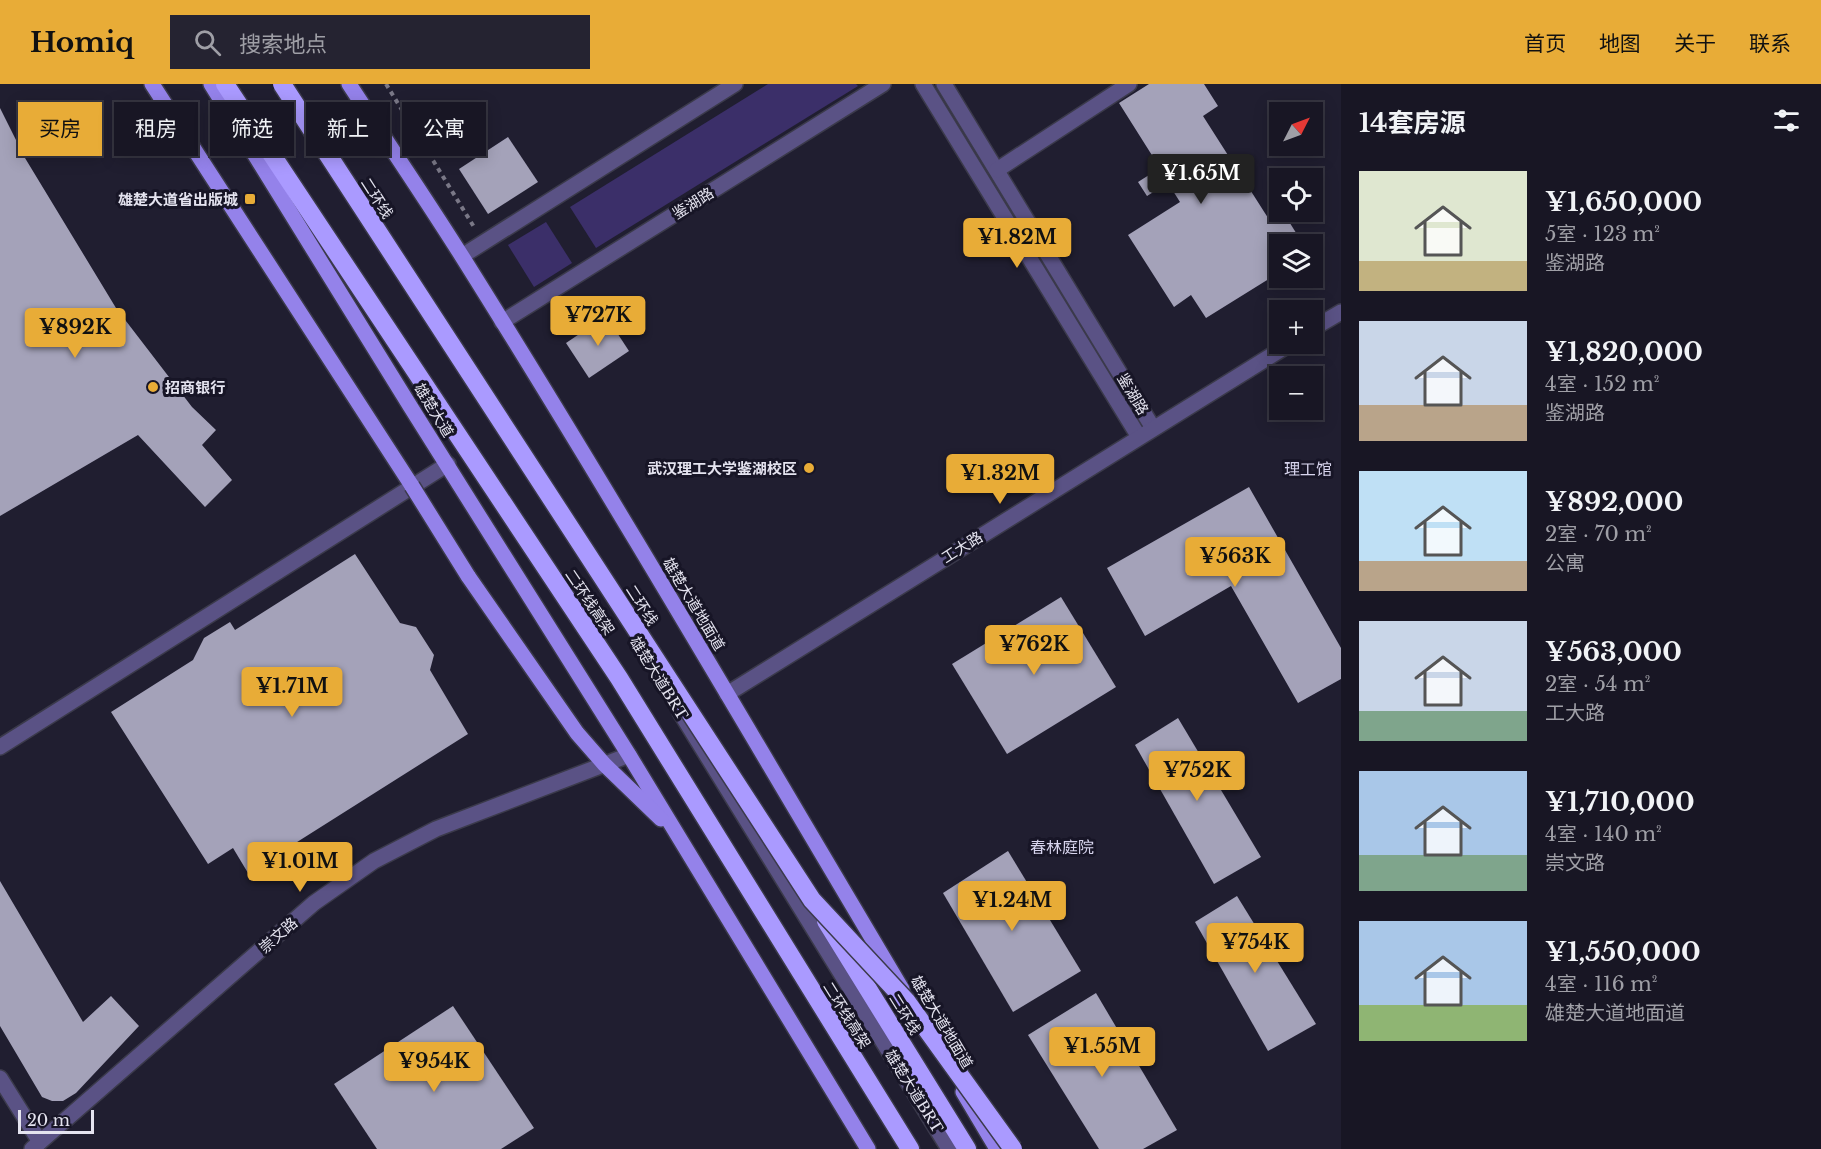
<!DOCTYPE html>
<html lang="zh">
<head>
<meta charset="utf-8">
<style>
  body { margin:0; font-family:"Libre Baskerville","Noto Sans SC",serif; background:#252331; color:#f1f3f6; height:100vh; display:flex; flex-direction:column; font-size:22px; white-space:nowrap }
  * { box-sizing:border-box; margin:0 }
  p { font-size:20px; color:#9f9fa6 }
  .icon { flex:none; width:33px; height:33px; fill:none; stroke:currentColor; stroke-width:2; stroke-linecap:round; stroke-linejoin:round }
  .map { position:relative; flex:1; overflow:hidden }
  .side { display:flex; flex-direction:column; background:#181624; width:480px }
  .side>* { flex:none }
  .guide { position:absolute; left:18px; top:18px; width:570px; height:54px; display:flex; gap:12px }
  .needle { width:39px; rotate:48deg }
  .buttons { position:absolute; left:1269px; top:18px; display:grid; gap:12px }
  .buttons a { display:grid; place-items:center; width:54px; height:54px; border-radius:0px; background:#181624; box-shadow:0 3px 15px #0003,0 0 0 2px #363541; font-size:30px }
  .scale { position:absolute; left:18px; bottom:15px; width:76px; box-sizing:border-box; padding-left:6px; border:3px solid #e4e3ef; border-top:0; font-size:16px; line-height:21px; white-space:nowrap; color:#e4e3ef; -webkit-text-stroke:4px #171526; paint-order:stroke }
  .price { position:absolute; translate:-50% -51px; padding:0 14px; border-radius:6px; background:#e8ac37; color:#111; font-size:20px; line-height:39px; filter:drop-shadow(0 2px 3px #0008) }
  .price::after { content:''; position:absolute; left:50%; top:36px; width:18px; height:14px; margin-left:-9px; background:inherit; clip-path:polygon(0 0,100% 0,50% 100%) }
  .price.selected { background:#222; color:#fff }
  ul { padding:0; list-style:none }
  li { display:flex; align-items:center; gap:18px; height:150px; padding:0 18px }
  li span { display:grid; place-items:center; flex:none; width:168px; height:120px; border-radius:0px; color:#555 }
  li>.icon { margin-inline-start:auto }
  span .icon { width:72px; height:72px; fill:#fffc; stroke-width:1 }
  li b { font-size:26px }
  h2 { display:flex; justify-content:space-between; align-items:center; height:72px; padding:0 18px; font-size:26px }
  .pill { padding:0 21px; border-radius:0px; background:#181624; box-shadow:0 3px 15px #0003,0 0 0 2px #363541; font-size:21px; line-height:54px }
  .pill.selected { background:#e8ac37; color:#111 }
  header { display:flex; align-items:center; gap:36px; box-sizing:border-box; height:84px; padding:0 30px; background:#e8ac37; color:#111 }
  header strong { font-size:28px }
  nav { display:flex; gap:33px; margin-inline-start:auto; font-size:21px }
  .search { width:420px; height:54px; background:#252331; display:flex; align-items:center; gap:15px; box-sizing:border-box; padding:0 21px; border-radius:0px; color:#9f9fa6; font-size:22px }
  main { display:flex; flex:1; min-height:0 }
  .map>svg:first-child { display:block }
</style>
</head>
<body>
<header>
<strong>Homiq</strong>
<div class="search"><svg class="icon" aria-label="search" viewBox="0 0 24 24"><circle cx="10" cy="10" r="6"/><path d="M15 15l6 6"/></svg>搜索地点</div>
<nav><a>首页</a><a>地图</a><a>关于</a><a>联系</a></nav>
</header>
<main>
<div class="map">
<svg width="1341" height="1065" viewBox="0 0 1341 1065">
  <rect width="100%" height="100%" fill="#201e30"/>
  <!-- green -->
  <g fill="#3b2f69">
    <path d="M768,0H856L858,2L596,164L570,123Z"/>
    <path d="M546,138L572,179L534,203L508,161Z"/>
  </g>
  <!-- building -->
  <g fill="#a4a2b9">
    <path d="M1149,0H1204L1218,22L1203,32L1270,137L1283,128L1303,160H1280V188L1206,234L1191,211L1174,223L1128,151L1180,118L1168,99L1147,112L1138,98L1160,84L1119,19Z"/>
    <path d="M0,24L25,74L116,224L192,323L216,346L202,361L232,396L205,423L138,351L0,432Z"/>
    <path d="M508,53L538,98L488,130L459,85Z"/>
    <path d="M606,232L629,267L589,294L566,259Z"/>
    <path d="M1249,403L1341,564V595L1298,619L1231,502L1145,552L1107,484Z"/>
    <path d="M355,470L400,539L416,543L434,571L430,586L468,650L248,789L233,764L208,780L111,628L193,576L204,554L230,538L235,546Z"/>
    <path d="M1061,513L1116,603L1007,670L952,580Z"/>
    <path d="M1178,634L1261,773L1214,800L1135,661Z"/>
    <path d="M1008,767L1081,887L1013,928L943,809Z"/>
    <path d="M0,797L83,938L111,912L139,942L76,1009L63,1017H52L42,1013L0,942Z"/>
    <path d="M1237,812L1316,940L1268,967L1195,838Z"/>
    <path d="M1096,909L1177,1046L1143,1065H1099L1028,951Z"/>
    <path d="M453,922L534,1044L501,1065H377L334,1000Z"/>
  </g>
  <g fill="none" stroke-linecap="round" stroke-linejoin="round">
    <defs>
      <g id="minor">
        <path d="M923,0L1139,353"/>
        <path d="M944,0L1153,344"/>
        <path d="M997,86L1129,0"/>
        <path d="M462,172L735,0"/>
        <path d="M502,238L883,0"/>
        <path d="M1312,245L1341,228"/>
        <path d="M727,610L1290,260"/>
        <path d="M680,628L949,1065"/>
        <path d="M0,663L448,380"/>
        <path d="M0,994L40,1058"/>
        <path d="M32,1065L314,819L374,777L436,745L629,671"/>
      </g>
      <g id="major">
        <path d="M152,0L412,402"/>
        <path d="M211,0L410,322L629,671L868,1065"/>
        <path d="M349,0C387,58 426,115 463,174C614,415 757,661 902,905"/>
        <path d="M468,492L577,649L604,680L661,735"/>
        <path d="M963,1008L997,1065"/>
      </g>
      <g id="highway">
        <path d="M225,0L619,594L910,1065"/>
        <path d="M826,837L967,1065"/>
      </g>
    </defs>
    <!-- minor casing -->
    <use href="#minor" stroke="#3b3a4b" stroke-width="18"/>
    <!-- major casing -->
    <use href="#major" stroke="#3b3a4b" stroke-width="18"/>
    <!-- highway casing -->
    <use href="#highway" stroke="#3b3a4b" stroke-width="21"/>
    <!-- path -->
    <path stroke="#7a7887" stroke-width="4" stroke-dasharray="4.5 4.5" stroke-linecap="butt" d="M386,0L474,143"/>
    <!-- minor -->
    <use href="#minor" stroke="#5a5285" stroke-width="15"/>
    <!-- major -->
    <use href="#major" stroke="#9482ea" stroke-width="15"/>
    <!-- highway -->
    <use href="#highway" stroke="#aa9aff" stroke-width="18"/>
    <defs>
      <path id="major-bridge" d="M412,402L468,492"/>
      <path id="highway-bridge" d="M282,0L812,816L907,918L1013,1065"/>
    </defs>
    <!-- major-bridge casing -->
    <use href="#major-bridge" stroke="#3b3a4b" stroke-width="18" stroke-linecap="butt"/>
    <!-- highway-bridge casing -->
    <use href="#highway-bridge" stroke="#3b3a4b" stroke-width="21" stroke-linecap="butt"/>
    <!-- major-bridge -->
    <use href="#major-bridge" stroke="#9482ea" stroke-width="15"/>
    <!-- highway-bridge -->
    <use href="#highway-bridge" stroke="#aa9aff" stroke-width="18"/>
  </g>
  <!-- markers -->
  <g fill="#e8ac37" stroke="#171526" stroke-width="2">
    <rect x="244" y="109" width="12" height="12" rx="3"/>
    <circle cx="153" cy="303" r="6"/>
    <circle cx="809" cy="384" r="6"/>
  </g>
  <g text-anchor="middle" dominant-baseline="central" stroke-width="6" stroke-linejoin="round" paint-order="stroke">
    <!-- street labels -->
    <g font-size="15" fill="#e4e3ef" stroke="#171526">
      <text transform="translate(377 114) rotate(57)">二环线</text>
      <text transform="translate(693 119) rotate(-32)">鉴湖路</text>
      <text transform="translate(1133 310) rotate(59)">鉴湖路</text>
      <text transform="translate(434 326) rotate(58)">雄楚大道</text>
      <text transform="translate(962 463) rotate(-32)">工大路</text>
      <text transform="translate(590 518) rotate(56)">二环线高架</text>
      <text transform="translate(694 520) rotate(59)">雄楚大道地面道</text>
      <text transform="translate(642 521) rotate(57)">二环线</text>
      <text transform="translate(659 594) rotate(58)">雄楚大道BRT</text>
      <text transform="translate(278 851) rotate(-41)">崇文路</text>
      <text transform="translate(905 930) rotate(58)">二环线</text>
      <text transform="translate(847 931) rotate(58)">二环线高架</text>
      <text transform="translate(942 938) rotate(59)">雄楚大道地面道</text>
      <text transform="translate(914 1007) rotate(58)">雄楚大道BRT</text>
    </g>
    <!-- poi labels -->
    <g font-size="15" font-weight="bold" fill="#e4e3ef" stroke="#171526" text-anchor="end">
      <text x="238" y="115">雄楚大道省出版城</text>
      <text x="165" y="303" text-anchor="start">招商银行</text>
      <text x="797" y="384">武汉理工大学鉴湖校区</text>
    </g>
    <!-- neighbourhood labels -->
    <g font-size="16" fill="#d7d4ed" stroke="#171526">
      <text x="1308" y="385">理工馆</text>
      <text x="1062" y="763">春林庭院</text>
    </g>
  </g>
</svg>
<div class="buttons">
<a><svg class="needle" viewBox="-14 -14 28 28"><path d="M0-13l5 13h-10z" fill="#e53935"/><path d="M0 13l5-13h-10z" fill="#9f9fa6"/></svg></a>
<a><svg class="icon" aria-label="locate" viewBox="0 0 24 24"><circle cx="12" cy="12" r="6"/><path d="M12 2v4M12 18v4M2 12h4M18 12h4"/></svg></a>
<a><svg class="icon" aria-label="layers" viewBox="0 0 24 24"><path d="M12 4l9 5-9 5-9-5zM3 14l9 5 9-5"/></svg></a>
<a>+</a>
<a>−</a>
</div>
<div class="scale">20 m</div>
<b class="price selected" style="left:1201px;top:121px">¥1.65M</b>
<b class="price" style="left:1017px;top:185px">¥1.82M</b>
<b class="price" style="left:598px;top:263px">¥727K</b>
<b class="price" style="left:75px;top:275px">¥892K</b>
<b class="price" style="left:1000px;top:421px">¥1.32M</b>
<b class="price" style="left:1235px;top:504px">¥563K</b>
<b class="price" style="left:1034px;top:592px">¥762K</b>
<b class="price" style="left:292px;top:634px">¥1.71M</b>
<b class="price" style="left:1197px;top:718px">¥752K</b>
<b class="price" style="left:300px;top:809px">¥1.01M</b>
<b class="price" style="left:1012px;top:848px">¥1.24M</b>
<b class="price" style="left:1255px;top:890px">¥754K</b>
<b class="price" style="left:1102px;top:994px">¥1.55M</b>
<b class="price" style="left:434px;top:1009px">¥954K</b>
<div class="guide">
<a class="pill selected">买房</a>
<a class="pill">租房</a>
<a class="pill">筛选</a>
<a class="pill">新上</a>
<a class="pill">公寓</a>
</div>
</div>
<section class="side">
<h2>14套房源<svg class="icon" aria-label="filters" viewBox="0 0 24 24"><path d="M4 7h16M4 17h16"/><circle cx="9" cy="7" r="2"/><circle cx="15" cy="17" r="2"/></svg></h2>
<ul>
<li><span style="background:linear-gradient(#dfe7d0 75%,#c2b280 0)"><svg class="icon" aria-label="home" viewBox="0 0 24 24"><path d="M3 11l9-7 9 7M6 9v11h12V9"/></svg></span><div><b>¥1,650,000</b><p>5室 · 123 m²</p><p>鉴湖路</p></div></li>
<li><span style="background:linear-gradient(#c9d6e8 70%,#b9a48a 0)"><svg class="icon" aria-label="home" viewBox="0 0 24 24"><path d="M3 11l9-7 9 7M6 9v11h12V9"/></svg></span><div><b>¥1,820,000</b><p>4室 · 152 m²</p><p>鉴湖路</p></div></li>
<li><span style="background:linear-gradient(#bfe0f5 75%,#b9a48a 0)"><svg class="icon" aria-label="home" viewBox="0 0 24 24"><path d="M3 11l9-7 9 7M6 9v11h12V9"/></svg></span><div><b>¥892,000</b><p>2室 · 70 m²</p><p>公寓</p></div></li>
<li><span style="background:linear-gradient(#c9d6e8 75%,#7fa58c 0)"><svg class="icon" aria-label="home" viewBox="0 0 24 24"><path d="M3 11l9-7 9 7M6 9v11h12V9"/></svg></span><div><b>¥563,000</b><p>2室 · 54 m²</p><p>工大路</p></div></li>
<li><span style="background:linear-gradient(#a9c7e8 70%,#7fa58c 0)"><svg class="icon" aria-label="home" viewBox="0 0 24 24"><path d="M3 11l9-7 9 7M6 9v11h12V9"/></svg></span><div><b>¥1,710,000</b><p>4室 · 140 m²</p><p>崇文路</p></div></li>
<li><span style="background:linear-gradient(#a9c7e8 70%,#8fb573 0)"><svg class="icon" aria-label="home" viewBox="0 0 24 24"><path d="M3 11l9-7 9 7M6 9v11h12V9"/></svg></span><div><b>¥1,550,000</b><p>4室 · 116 m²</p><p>雄楚大道地面道</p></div></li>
</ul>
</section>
</main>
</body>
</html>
